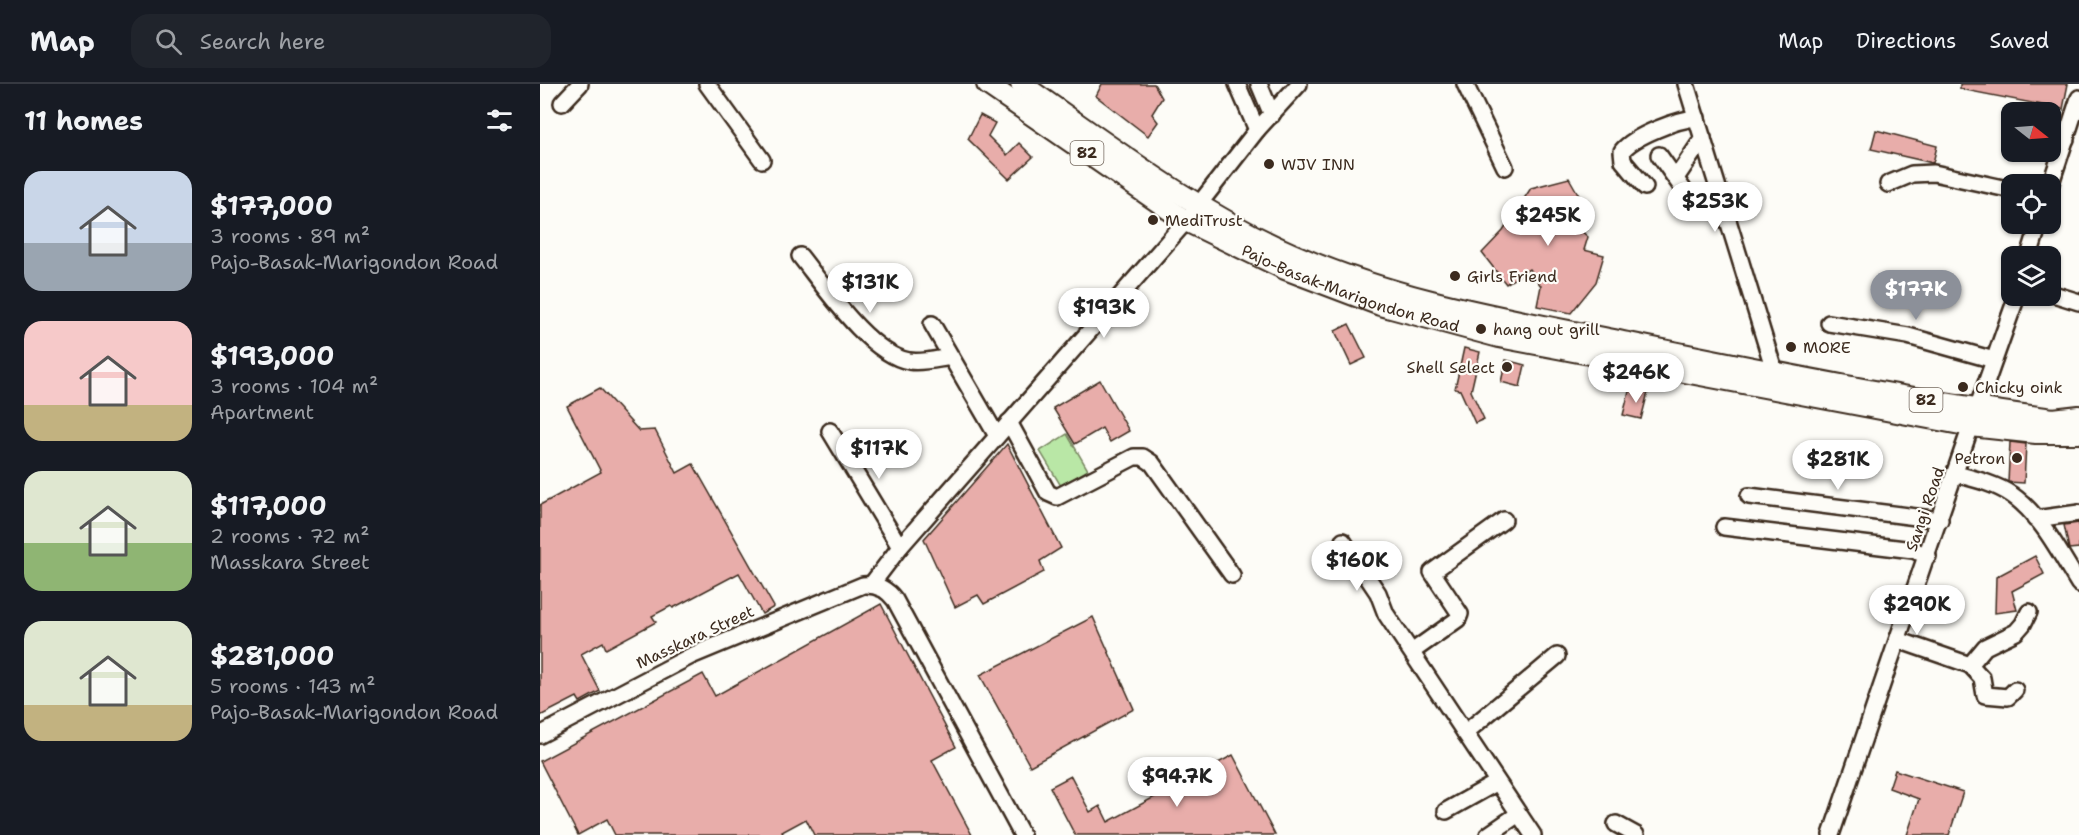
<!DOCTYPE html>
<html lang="en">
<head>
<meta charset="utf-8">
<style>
  body { margin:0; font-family:"Shantell Sans",sans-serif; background:#20242c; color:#f1f3f6; height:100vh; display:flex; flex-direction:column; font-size:22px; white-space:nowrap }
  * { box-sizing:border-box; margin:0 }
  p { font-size:20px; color:#9ea1a6 }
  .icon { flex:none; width:33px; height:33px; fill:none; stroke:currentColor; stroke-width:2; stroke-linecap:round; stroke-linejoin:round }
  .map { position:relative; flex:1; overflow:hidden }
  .drawer { display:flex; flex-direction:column; background:#171b24; width:540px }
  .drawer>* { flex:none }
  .needle { width:39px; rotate:107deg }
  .controls { position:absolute; left:1461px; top:18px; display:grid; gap:12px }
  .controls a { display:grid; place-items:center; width:60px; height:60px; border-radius:12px; background:#171b24; box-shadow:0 2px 4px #0004; font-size:30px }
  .price { position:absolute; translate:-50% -51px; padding:0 14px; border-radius:21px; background:#fff; color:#222; font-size:20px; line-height:39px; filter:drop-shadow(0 2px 3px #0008) }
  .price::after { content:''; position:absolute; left:50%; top:36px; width:18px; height:14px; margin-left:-9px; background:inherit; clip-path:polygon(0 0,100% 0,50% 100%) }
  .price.active { background:#8c9099; color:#fff }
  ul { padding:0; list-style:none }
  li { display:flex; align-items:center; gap:18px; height:150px; padding:0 24px }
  li span { display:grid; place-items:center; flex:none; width:168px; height:120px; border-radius:18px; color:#555 }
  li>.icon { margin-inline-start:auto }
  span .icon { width:72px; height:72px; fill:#fffc; stroke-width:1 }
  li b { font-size:26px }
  h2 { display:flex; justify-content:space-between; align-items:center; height:72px; padding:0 24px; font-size:26px }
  header { display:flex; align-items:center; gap:36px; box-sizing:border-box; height:84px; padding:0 30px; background:#171b24; border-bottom:2px solid #363941 }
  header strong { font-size:28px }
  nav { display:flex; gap:33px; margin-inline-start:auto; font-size:21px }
  .search { width:420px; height:54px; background:#20242c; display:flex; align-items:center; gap:15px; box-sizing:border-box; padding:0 21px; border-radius:18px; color:#9ea1a6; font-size:22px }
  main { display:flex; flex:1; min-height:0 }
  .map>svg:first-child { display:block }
</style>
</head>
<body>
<header>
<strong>Map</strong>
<div class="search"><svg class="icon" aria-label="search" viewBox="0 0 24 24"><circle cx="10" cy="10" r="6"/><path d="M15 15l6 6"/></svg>Search here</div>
<nav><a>Map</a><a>Directions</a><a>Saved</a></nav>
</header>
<main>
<section class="drawer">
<h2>11 homes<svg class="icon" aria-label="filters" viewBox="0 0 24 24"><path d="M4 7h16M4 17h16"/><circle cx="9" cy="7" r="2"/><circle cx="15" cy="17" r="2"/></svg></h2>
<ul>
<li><span style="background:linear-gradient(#c9d6e8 60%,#9aa5b1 0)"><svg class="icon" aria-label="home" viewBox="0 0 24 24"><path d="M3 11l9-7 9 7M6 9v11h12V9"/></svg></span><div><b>$177,000</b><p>3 rooms · 89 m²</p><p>Pajo-Basak-Marigondon Road</p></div></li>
<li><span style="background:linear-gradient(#f6c9c9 70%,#c2b280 0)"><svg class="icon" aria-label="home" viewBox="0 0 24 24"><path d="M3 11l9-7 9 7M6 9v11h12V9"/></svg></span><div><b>$193,000</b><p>3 rooms · 104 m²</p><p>Apartment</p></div></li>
<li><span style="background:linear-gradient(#dfe7d0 60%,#8fb573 0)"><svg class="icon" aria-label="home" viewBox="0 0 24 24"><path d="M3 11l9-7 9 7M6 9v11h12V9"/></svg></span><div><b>$117,000</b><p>2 rooms · 72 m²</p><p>Masskara Street</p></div></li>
<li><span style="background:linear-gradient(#dfe7d0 70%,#c2b280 0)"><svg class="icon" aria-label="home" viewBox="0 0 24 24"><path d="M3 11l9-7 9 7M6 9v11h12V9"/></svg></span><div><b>$281,000</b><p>5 rooms · 143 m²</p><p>Pajo-Basak-Marigondon Road</p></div></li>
</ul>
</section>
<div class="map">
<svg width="1539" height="751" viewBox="0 0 1539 751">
  <rect width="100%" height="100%" fill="#fdfcf7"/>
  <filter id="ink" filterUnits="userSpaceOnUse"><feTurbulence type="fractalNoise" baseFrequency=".0167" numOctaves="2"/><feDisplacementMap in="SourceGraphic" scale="12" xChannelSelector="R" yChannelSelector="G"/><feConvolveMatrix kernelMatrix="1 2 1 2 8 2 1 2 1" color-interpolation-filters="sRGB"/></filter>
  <g filter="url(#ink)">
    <!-- green -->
    <path fill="#b9e7a6" stroke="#7a8862" stroke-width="1.5" d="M527,350L548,386L521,402L500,367Z"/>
    <!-- building -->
    <g fill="#e8adaa" stroke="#3b2a1e" stroke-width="1.5">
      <path d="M562,0H614L622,14L612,30L618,38L608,52L556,12Z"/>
      <path d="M1420,0H1528L1523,25L1420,5Z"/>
      <path d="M440,31L455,39L448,52L467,71L479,59L493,73L469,95L428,55Z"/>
      <path d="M1336,46L1397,62L1393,79L1331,65Z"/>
      <path d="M1029,94L1048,127L1028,135L1048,153L1044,166L1064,171L1056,198L1031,229L997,222L1001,202L989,185L966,200L942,169L963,147L991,104Z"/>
      <path d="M809,240L826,274L811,281L795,247Z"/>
      <path d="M924,264L940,268L931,307L944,335L935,339L920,306L915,305Z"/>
      <path d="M966,276L985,281L980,303L961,298Z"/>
      <path d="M560,296L589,347L570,358L562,344L535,360L513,324Z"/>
      <path d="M60,304L99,347L115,346L137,389L153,380L234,523L222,530L199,489L133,524L131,522L112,532L116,538L66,565L63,558L41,570L60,607L40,618L37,613L0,632V421L61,388L27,322Z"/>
      <path d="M1090,304L1108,308L1101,335L1083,331Z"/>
      <path d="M1470,358L1486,360L1484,399L1468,398Z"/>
      <path d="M467,360L521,464L500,477L504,488L444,520L438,511L415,523L384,455Z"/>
      <path d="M1539,439V464L1529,465L1524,441Z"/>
      <path d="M1495,472L1504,490L1472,507L1477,526L1455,529L1456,493Z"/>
      <path d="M341,520L416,663L392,676L432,751H274L266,735L242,748L244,751H75L67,735L38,751L0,677L163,590L175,612Z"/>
      <path d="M553,533L594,625L490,682L440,591Z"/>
      <path d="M693,671L735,751H535L510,703L531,692L550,728L560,722L568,738Z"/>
      <path d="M1355,686L1423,708L1409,751H1367L1379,715L1349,704Z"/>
    </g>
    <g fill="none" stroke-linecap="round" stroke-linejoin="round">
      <defs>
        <g id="minor">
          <path d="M167,0L222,76"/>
          <path d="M697,0L717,46"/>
          <path d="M719,0L732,31"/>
          <path d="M925,0L965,83"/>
          <path d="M1146,0L1235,289"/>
          <path d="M22,19L40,0"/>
          <path d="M1510,50L1526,55"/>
          <path d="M1119,71L1143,105"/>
          <path d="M1136,94L1163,54"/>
          <path d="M1348,100L1372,90L1394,89L1472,106"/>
          <path d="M1510,102L1539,14"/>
          <path d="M1105,103L1083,77L1082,67C1094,52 1138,35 1157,34"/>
          <path d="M260,172C284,202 329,270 369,277C383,279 397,275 411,273"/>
          <path d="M1489,172L1499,140"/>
          <path d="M1510,209L1539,218"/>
          <path d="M1289,239L1368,252L1454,276"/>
          <path d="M392,240L457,352"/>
          <path d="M469,338L508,409L517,413L594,373H603L612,379L692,491"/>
          <path d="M290,347L360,463"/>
          <path d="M1416,390C1435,395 1456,400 1472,411C1501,431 1521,471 1539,500"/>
          <path d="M1209,412L1400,436"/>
          <path d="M1495,435L1539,429"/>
          <path d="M1184,443L1373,466L1388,472"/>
          <path d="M803,457L838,509L846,530L993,751"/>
          <path d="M331,501L360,463L646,137L717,46L759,0"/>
          <path d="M1358,556L1430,581L1442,594L1445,611L1468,613L1475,606"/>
          <path d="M873,567L918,535L920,530L892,488L964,436"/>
          <path d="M1430,581L1445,563L1476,548L1483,540L1489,528"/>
          <path d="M925,649L1017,572"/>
          <path d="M0,651L151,572L323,501C336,500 347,505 355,516L482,751"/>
          <path d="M906,727L956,699"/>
          <path d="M1076,740L1096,751"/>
          <path d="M948,751L977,731"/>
          <path d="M1291,751C1352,571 1413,390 1477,212"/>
        </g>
        <g id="major">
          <path id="s1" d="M447,0L646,137L745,185L840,221L959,253L1431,342L1496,349H1539"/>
          <path d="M481,0C569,61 654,127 752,170C858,217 971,235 1083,258C1226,287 1368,316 1513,335L1539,332"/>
        </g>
      </defs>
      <!-- minor casing -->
      <use href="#minor" stroke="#3b2a1e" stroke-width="20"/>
      <!-- major casing -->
      <use href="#major" stroke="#3b2a1e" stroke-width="24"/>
      <!-- minor -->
      <use href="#minor" stroke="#fdfcf7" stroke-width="15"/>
      <!-- major -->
      <use href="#major" stroke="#fdfcf7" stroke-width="20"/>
    </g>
  </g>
  <!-- markers -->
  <g fill="#3b2a1e" stroke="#fdfcf7" stroke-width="2">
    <circle cx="729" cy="80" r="6"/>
    <circle cx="613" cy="136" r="6"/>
    <circle cx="915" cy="192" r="6"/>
    <circle cx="941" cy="245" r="6"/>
    <circle cx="1251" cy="263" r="6"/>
    <circle cx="967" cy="283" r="6"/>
    <circle cx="1423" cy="303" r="6"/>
    <circle cx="1477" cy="374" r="6"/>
  </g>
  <g text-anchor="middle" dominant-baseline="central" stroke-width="4.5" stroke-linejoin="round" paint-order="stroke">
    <!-- shield labels -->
    <g fill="#fdfcf7" stroke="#75695f" stroke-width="1.5">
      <rect x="530.5" y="57" width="33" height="24" rx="4.5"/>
      <rect x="1369.5" y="304" width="33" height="24" rx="4.5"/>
    </g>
    <g font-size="15" font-weight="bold" fill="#3b2a1e">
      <text x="547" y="69">82</text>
      <text x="1386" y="316">82</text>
    </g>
    <!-- poi labels -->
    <g font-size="16" fill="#3b2a1e" stroke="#fdfcf7" text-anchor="start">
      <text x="741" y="80">WJV INN</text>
      <text x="625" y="136">MediTrust</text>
      <text x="927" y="192">Girls Friend</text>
      <text x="953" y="245">hang out grill</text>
      <text x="1263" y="263">MORE</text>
      <text x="955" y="283" text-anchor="end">Shell Select</text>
      <text x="1435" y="303">Chicky oink</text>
      <text x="1465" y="374" text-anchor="end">Petron</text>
    </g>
    <!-- street labels -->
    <g font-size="16" fill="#3b2a1e" stroke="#fdfcf7">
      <text stroke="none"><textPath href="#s1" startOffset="420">Pajo-Basak-Marigondon Road</textPath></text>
      <text transform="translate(1385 425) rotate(-71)">Sangi Road</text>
      <text transform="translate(155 553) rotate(-25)">Masskara Street</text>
    </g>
  </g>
</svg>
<div class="controls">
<a><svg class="needle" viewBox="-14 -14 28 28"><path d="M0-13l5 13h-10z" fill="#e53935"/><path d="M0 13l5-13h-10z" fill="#9ea1a6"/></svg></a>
<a><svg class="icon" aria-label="locate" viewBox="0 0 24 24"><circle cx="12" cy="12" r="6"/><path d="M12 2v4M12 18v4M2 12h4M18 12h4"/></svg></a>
<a><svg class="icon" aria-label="layers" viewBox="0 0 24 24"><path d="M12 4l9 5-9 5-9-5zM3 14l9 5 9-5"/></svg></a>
</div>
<b class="price" style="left:1175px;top:149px">$253K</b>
<b class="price" style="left:1008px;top:163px">$245K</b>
<b class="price" style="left:330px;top:230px">$131K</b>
<b class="price active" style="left:1376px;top:237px">$177K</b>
<b class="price" style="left:564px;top:255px">$193K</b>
<b class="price" style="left:1096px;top:320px">$246K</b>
<b class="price" style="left:339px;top:396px">$117K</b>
<b class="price" style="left:1298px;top:407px">$281K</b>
<b class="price" style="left:817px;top:508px">$160K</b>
<b class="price" style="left:1377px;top:552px">$290K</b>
<b class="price" style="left:637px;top:724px">$94.7K</b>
</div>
</main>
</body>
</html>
